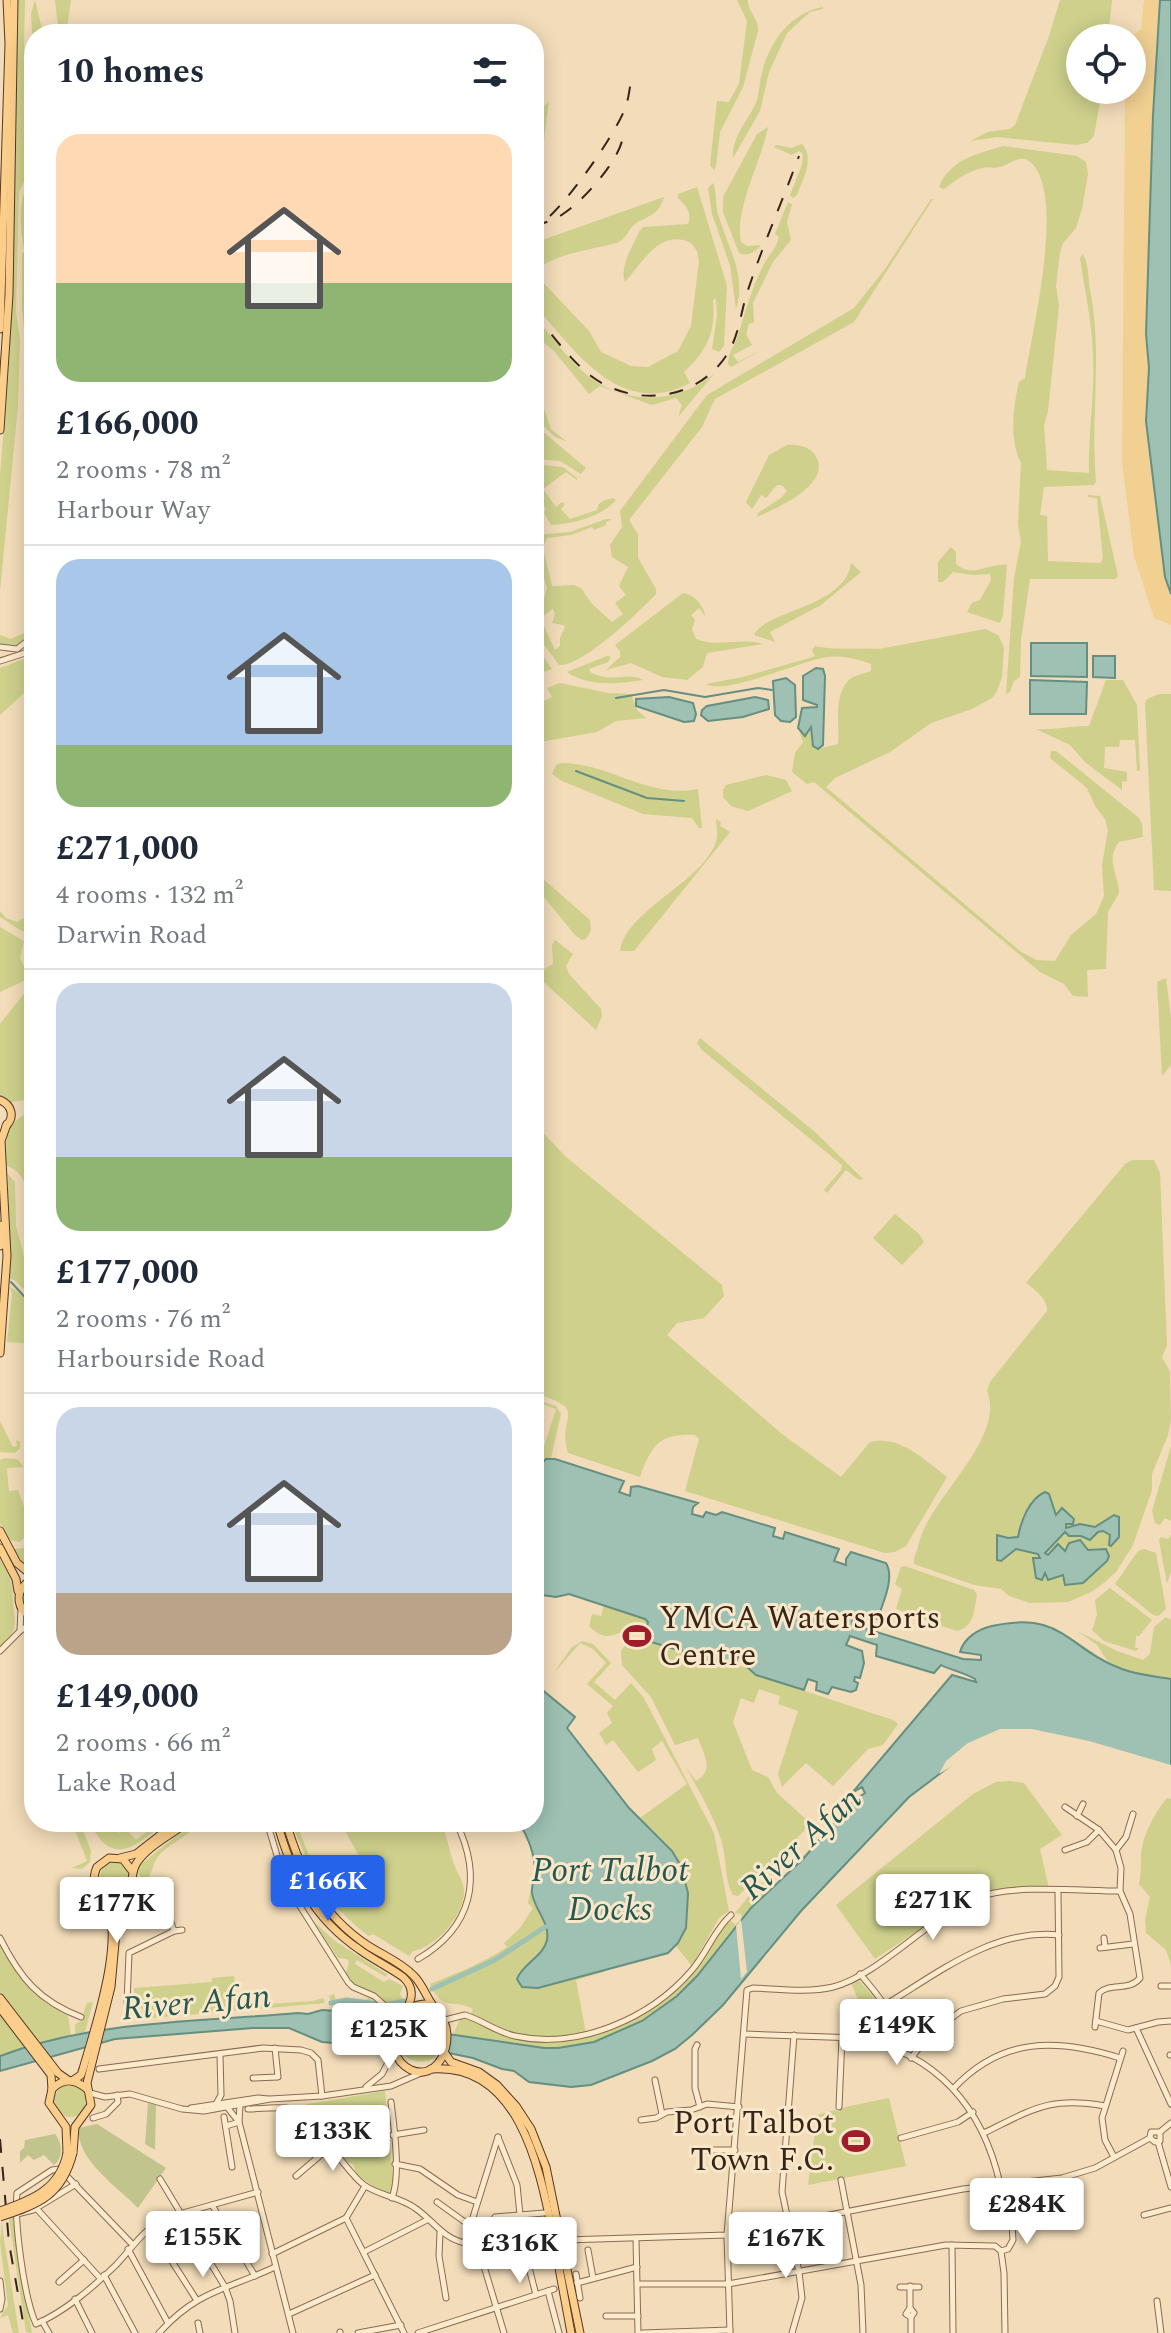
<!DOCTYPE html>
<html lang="en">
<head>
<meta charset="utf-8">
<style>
  body { margin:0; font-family:Spectral,serif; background:#f2f2f3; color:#1f2937; height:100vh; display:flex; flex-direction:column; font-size:30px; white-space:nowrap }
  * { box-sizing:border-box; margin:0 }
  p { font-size:26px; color:#747a83 }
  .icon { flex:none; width:44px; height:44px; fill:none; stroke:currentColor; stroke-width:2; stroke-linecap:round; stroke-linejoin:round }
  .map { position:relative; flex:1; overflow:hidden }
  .side { position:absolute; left:24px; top:24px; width:520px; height:1808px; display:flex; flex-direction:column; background:#fff; border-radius:32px; box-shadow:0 4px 20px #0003 }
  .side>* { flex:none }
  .buttons { position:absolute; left:1066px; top:24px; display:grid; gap:16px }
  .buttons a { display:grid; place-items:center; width:80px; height:80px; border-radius:50%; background:#fff; box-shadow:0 4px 20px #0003; font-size:40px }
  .price { position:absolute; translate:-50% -68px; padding:0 18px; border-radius:8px; background:#fff; color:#222; font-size:26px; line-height:52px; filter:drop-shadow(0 2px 4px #0008) }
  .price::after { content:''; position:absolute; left:50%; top:48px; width:24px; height:18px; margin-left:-12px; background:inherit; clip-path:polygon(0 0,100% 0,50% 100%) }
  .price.current { background:#2563eb; color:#fff }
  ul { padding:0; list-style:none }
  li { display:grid; align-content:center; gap:16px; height:424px; padding:0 32px }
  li+li { border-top:2px solid #e0e1e3 }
  li span { display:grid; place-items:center; height:248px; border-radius:24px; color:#555 }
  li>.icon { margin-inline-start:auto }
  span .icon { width:144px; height:144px; fill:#fffc; stroke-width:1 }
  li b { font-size:34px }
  h2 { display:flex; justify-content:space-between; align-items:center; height:96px; padding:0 32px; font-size:34px }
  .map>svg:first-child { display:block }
</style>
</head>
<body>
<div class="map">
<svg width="1171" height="2333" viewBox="0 0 1171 2333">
  <rect width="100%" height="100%" fill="#f2dcb9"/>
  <!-- green -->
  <g fill="#ced08c" fill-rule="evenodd">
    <path d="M18,0H25L24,46L34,110V161L19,192L16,310L20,341L18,406L0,591V476L9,358Z"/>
    <path d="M35,0L43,34H34V67L31,14Z"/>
    <path d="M55,0H71L66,34H59Z"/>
    <path d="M737,0H748C747,11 759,18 758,31L743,87L720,132L716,166L714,170L710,165L717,101L729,102L739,84L747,21Z"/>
    <path d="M1060,0H1112L1108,38H1080V90H1102L1094,136L1087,143L1076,145L997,137L970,141L988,132L1010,129L1015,125L1049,36Z"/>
    <path d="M823,7V9L810,12L787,33L769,72L760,111L733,158C732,138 745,124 754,107C759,98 759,87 761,77C768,44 789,13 823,7Z"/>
    <path d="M549,101L543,148L534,144V129L538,128L541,109Z"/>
    <path d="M768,127C761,163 734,209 741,242L747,246L761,245C756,252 747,257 739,253L723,212V197L757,134Z"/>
    <path d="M802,144C815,158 803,179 797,195L793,198L790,195L802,165L803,154L799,151L792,155L774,147L776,145L792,148Z"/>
    <path d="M1003,146L1077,156L1086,162L1088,174L1082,209L1076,228L1063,243L1060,253L1056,286L1059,306L1048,411L1044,425L1047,470L1089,473C1088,434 1095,395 1093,356C1092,322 1085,291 1080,258L1083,254C1089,265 1088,278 1090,290C1103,353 1090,417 1096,481L1094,485L1044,487L1040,515L1047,516L1048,561L1101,563L1103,558L1097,498L1088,497V495L1100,496L1118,576L1115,579H1030L1021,640L1020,677L1014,681L1010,692L1006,694L1014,578L1021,542L1018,524L1021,463C1009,439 1013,408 1019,382L1025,378C1031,335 1068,190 1029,161C1020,154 1009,165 1000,167C994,169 988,166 982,168C966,172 956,180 944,189L939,187C950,159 978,154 1003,146Z"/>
    <path d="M34,177V242L27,243L26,248H24C20,229 17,189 34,177Z"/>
    <path d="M713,183C717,192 715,204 718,214C727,246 747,275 736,309L730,265L712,214L708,188Z"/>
    <path d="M697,187L727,286L724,346L719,352L712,349L717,316L716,298L713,300C716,332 707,351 684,372L690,383C620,420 575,350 534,305V243L664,197C660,212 652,215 638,222C628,227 628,239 616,243C596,249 544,255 535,274L589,331L601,352L631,366L648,367L678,351L691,326L699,261L697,251L691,243C660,228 642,263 625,282C619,267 633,246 639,232L643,227L688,224C693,212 685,205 678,198V194Z"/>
    <path d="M931,199H933L854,322L715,399L702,427L629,520L638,534V558L656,589V594C639,612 582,667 559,665L534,631V621L543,624L555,650L560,646V638L565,627L563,625L552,623L555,614L553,609L543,616L540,614L547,588L534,544V535L570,532L606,519H612L606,522V525L594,530L592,527L571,535L547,538L543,548L552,586L574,585L581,588L592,604L612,622L623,614L615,603L626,595L619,586L628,567L612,557L610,545L622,527L620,511L707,395L854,308L885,269Z"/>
    <path d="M788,202L792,204L787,222L791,240L773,262L753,303L754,322L749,324L746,334L752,345L733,355L738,362L763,349L731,367L728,364C728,353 735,345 738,335C746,310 752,287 764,264C769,255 777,247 779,237L775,234Z"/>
    <path d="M26,252V338H25L22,308V253Z"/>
    <path d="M534,316C551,335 568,360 588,376C627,406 677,404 714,374L678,417L682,405L676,398L652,405L600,386L589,394L554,351L539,339L534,331Z"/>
    <path d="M534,394L544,409L551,429L566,441L555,437L534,417Z"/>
    <path d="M534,424L586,468L581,474L560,461L534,459Z"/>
    <path d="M787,445C797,444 809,446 815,455C834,484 776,508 757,517L758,513L781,498L787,491L782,485H777L766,498L761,495L752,509L746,502L769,455Z"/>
    <path d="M534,464L563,467L577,478V480L566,472L543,489L556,507L562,502L565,504L561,509L570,519L597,510C598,501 605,500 613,498L616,500C601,517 573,524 551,525L544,513L546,508L534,499Z"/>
    <path d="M951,547L956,552V564C973,579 989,562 1007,565L1003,615L1000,623L967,612L972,603L980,600L991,580L990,574L973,575L953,572L943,582H938V562Z"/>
    <path d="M851,563L861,572L821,605L770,632L775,642L754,635C765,610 845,608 851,563Z"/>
    <path d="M683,593C695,595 703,605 706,617L699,608L691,615L695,620L692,629L696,639C718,648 741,637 763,644L707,653L703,667L687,680L662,677L631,663L606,670L620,657V651L615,645Z"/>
    <path d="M34,605C34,625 35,638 15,646L0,644V635L11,639L24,633Z"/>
    <path d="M985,629L998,635L1004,647L1002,677L997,691L992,698L972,709L931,723L890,752L835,778L826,787L1020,951L1036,960L1055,961L1071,935L1096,914L1104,896L1102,865L1108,830L1105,819L1095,806L1087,788L1050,758L1051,751H1056L1139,818L1142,824L1143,837L1119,842C1105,860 1118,873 1119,893L1108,912L1106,969L1087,970L1088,997L1073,996L1064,984L1040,972L814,782L807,784L792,772L795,753L803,742L799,731L805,736L810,727L812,743L818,749L838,744C840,726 833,697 848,681C853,675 864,674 871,671V664C858,659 841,655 828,657C802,660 724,696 706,684L743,677L806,659L815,656L812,650L815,646C837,651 857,647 879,649Z"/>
    <path d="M534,643L552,669L534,676Z"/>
    <path d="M34,655V684L0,715V668Z"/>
    <path d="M607,656L611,657L608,662L589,669L590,672C611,684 629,671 643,680C620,684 587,687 567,672Z"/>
    <path d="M1106,680H1123L1137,705L1140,771H1137L1135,740H1120L1119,747H1105L1104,768L1127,772V781L1122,782V790L1086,763L1070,745L1036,729C1055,730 1069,726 1089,726Z"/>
    <path d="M560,683L608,693L631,694L637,710L646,718L616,721L597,732L534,743V706L552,697L547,688Z"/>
    <path d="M1159,694H1171V891L1154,890L1145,703L1147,699Z"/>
    <path d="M561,763C610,763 648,799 698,789L702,828H699L692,818L643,814L562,781L552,774L556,765Z"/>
    <path d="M766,775L786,780L792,791L748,811L731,806L723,797V790L726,785Z"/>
    <path d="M716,819L721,822L720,826L730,832L634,951H620C626,909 708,880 717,838C718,832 716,825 716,819Z"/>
    <path d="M534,871L590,920L591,930L586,939L582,940L575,935L534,885Z"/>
    <path d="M0,911L6,918L17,922L34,912V935C18,931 14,925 0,917Z"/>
    <path d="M0,927L24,941L20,958L30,978L0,992Z"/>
    <path d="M555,940L573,954L566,966L569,974L601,1009L602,1016L596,1030L534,973V964L544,969L553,964L552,945Z"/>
    <path d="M1166,978L1171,1018V1065L1162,1076L1157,982Z"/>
    <path d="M34,981V1099L11,1102L0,1095V1024Z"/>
    <path d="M700,1038L815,1132L863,1179L859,1180L846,1170L827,1193L824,1190L841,1170L842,1165L702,1050L697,1043Z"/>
    <path d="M34,1109V1237L32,1240C23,1215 37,1176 7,1166C0,1137 8,1122 34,1109Z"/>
    <path d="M534,1123L566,1157L722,1285L724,1296L704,1318L677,1323L667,1335L782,1434L841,1477L870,1442C901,1435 924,1460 947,1477L906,1546L895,1552L885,1553L685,1491L699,1439L695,1435C659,1433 651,1446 640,1477L568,1453C556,1413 592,1411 534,1393Z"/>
    <path d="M1132,1160H1154L1160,1173L1167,1345L1162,1357L1170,1372L1171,1420L1168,1435L1152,1474V1490L1133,1545L1116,1572L1105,1582L1093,1591L1068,1602L1030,1603L1009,1596L1001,1589L974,1585L914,1564C913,1557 916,1555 918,1547C926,1500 1007,1440 987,1391L990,1382L1047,1311C1048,1299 1035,1290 1026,1283L1125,1164Z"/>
    <path d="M7,1173L15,1182L16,1226L25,1261L27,1266L31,1261L34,1263V1300L16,1281L8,1278L10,1227Z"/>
    <path d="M895,1214L919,1234L924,1242L902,1265L873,1238Z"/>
    <path d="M10,1287C35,1300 34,1319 34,1344L7,1342L12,1294Z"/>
    <path d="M534,1399L556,1406L561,1414L551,1458L546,1459L536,1472L556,1409L534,1401Z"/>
    <path d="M0,1421L13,1447L17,1446L16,1440L20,1442V1448L15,1453L0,1452Z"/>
    <path d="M1171,1446V1521L1165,1518L1160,1525L1155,1523L1152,1511Z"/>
    <path d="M5,1458L17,1459L24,1467L7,1468L9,1491L18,1490L28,1517V1534L20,1542L9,1540L0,1523V1460Z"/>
    <path d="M1171,1535V1571L1167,1584L1159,1540L1161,1537L1168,1539Z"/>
    <path d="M34,1541V1571L23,1563L13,1549L23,1548Z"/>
    <path d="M1144,1549L1156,1553L1166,1609L1158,1616L1153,1615L1115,1584L1138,1551Z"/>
    <path d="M0,1558C10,1577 12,1580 13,1600C14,1623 21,1628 0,1646Z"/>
    <path d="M905,1566L974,1590L977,1595C974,1611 974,1628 956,1631L896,1609L902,1589L895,1584L901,1567Z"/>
    <path d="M34,1583V1615L26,1611C21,1599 20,1589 34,1583Z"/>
    <path d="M1110,1588L1152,1620L1139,1636H1136L1135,1648H1139L1136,1651L1104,1641L1092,1630L1097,1615L1095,1600Z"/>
    <path d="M604,1605L645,1619L648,1622L646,1631C642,1631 637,1630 633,1630C614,1631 608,1645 589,1626L592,1614L601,1616Z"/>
    <path d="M1166,1617L1171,1620V1689L960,1652C964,1637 979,1629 993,1626C1044,1613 1069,1637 1109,1663L1097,1645L1077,1631L1117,1651L1143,1660L1150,1654L1154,1627Z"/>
    <path d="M582,1641L593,1644L611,1663L594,1682L615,1700L631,1683L644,1698L714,1833L729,1911L719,1918L692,1966L676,1946C695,1918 690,1878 671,1850C663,1839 650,1828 640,1818L687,1784L662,1741L652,1749L656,1760L638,1772L613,1740L606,1745L599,1733L612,1723L607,1713L613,1706L587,1684L606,1663L593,1649L580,1643L554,1673L571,1648Z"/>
    <path d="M651,1642L732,1667L737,1665L748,1668L756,1675L893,1720L898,1724L883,1745L868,1749L833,1786L806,1763L782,1787L778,1774L798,1711L778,1704L780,1696L759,1689L754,1703L741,1698L733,1722L752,1770L768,1777L777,1793L808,1821L804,1831L738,1896L733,1895C724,1879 727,1857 721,1840C713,1814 698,1790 686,1767L696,1781C715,1770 704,1755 698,1738L675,1745L651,1697L622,1665L621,1651L626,1644Z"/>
    <path d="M952,1675L974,1683L728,1976L581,2061L524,2045L453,2035L460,2019H469L473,2009C454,1998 443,2013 430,1984C457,1973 483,1963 507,1947L504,1943L520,1928L533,1908L528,1903L535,1871L528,1839L604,1972L576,1980L586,2034L640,2013L691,1972L721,1926L731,1921L737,1926L742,1919L741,1914L735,1913L754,1890L787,1859L792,1863L804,1855L840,1814L837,1811L865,1793L862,1787L852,1793ZM785,1862L794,1866L774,1887L773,1875Z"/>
    <path d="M1011,1781L1024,1783L1062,1835L1040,1849L1049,1888L980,1894L949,1910L875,1959L836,1905L973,1794L996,1782Z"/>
    <path d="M1167,1798L1171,1799V1965L1166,1950L1146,1933L1145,1920L1150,1897L1139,1884C1141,1874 1141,1867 1141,1857C1142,1836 1154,1814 1167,1798Z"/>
    <path d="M76,1822H80L91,1851L90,1862L82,1869L72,1868L87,1861L75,1830Z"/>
    <path d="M103,1822H111L119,1833L127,1830L136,1840L159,1822H166C138,1844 114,1868 92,1827Z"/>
    <path d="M194,1822H201C189,1836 172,1842 160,1854C152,1862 153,1874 145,1883L138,1873L140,1865Z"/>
    <path d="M365,1822H441C447,1836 449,1850 454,1864C457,1874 465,1882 464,1893C462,1918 437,1946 413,1951L409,1956L373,1934L369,1936C330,1908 312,1874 295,1831L299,1830L313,1866L325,1887L364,1865L344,1829L354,1825L360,1831L368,1827Z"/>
    <circle cx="115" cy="1877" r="15"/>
    <path d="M314,1922L335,1941L387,1974L386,1977L357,1960L355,1964L384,1982L389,1979L403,1986L400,1994L405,2003L394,2011L374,1993L354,1985L346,1973L349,1962L347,1959L338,1958Z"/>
    <path d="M0,1944L38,1995L47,2004L68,2016L71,2035L41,2045L0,1993Z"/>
    <path d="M234,1976L238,2006L313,2001L323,1998L325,2003L141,2019L137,2017L136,2013L142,2012V2008L136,2007L134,1988L212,1982V1978Z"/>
    <path d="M858,1979L882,2008L884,2016L864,2013L851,1983Z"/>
    <path d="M334,1994L336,2001H363L369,1998L384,2013L332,2004L329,1996Z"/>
    <path d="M93,2002L85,2032L75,2034V2024L81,2021L87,2003Z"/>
    <path d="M419,2013C432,2013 440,2020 441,2033L403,2027L406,2019Z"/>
    <path d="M0,2014L28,2048L0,2056Z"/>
    <path d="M400,2048L439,2051L434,2058C421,2065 407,2063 400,2048Z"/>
    <circle cx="70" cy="2101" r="16"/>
    <path d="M385,2091L393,2179V2189L387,2194L357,2176L353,2164L346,2162L306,2116L302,2108L307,2104Z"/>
    <path d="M889,2098L906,2166L808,2185L817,2115L835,2110L839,2112L845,2107Z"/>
    <path d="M13,2217L21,2275L32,2333L26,2332L9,2219Z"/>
    <path d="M2,2221L3,2233L19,2333H13L8,2315L0,2318L8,2305L0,2242Z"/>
  </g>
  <!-- sand -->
  <path fill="#f1d092" d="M1144,0H1171V625L1154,618L1134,556L1122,462L1125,90H1132V38H1127L1128,34H1135L1141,29Z"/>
  <!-- cemetery -->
  <g fill="#c2c48d">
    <path d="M148,2103L156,2105L155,2150L145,2144Z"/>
    <path d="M97,2124L166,2168L138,2208C118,2187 75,2159 79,2128Z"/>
    <path d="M55,2134C62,2143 64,2157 54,2165L44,2155L34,2160L28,2155L20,2163V2151L24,2148L25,2140Z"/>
  </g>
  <!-- water -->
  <g fill="#9ec1b4" stroke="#658f81" stroke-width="2">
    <path d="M1160,0H1171V594L1165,577L1146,421L1149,368L1146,334L1153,115Z"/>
    <path d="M1031,643H1087V677L1031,676Z"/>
    <path d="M1093,656H1115V678L1093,677Z"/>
    <path d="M816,668L823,669L825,676L823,745L818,749L813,746L811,727L805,736L798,728L802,708L817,707V705L803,700V676Z"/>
    <path d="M786,678L795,685L796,717L790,722L781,721L775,715L773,681Z"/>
    <path d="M1030,680L1087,682L1086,714H1030Z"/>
    <path d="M669,697L693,703L696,714L694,721L684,722L636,706V699Z"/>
    <path d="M755,697L768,700L769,709L743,717L708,721L701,715L702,710L707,706Z"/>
    <path d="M546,1459H555L624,1481L619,1492L630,1496L631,1487L638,1486L698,1503L693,1507L692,1514L703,1517L706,1512L716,1515L722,1512L775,1528L773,1536L783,1539L785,1532L839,1549L834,1561L846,1565V1559L851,1552L886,1563C895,1578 883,1602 878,1618L874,1620L856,1615L852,1622L854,1625L963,1659L981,1660V1655L960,1652C964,1638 978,1629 992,1626C1063,1610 1067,1649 1122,1669C1137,1675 1155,1676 1171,1679V1773L1077,1743L1023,1735L992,1741L962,1757L909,1797L801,1911L723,2005L692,2035L675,2049L652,2061L591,2085L571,2087L529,2082L514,2071L502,2069L473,2058L439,2051L322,2042L289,2028H253L115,2039L0,2071V2056C95,2020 198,2022 298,2013L308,2014L322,2010L337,2011L351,2018L393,2026L544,2048H558L594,2042L642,2021L677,1996L697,1976L751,1908L804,1858L853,1801L865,1793L862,1787L852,1793L952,1675L976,1682L975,1679C963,1672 950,1670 941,1665L934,1673L876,1656L877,1645L850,1636L846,1645L862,1651L864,1663L860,1678L855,1677L854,1681L858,1683L856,1690L851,1692L832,1687L828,1694L816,1690L817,1682L808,1679L804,1690L756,1675L748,1668L750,1659L739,1655L734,1667L651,1642L646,1631L648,1622L645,1619L569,1594L556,1597L534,1594V1479L539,1466Z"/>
    <path d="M1045,1492L1049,1494L1056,1515L1062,1508L1074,1519L1073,1524H1066V1528L1080,1524L1095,1527L1114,1515L1119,1517V1537L1111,1546L1109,1545L1110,1535L1103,1531L1098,1532L1090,1540L1081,1536H1069L1065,1532L1045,1553L1048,1555L1058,1544L1065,1551L1069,1543L1080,1540L1088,1550L1106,1549L1109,1556L1107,1561L1083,1583L1065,1585L1063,1575L1048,1580L1045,1573L1042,1580L1036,1578L1033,1558H1040L1038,1554L1016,1549L1001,1561L997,1560V1535L1008,1538L1018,1537C1021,1521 1029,1499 1045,1492Z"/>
    <path d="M534,1683L575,1717L567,1728L629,1808L672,1851L681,1866L688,1893L686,1928L678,1943L668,1953L538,1988L522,1987L517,1979C522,1964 544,1956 547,1940C550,1922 534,1909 532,1893C531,1888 534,1880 535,1875C536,1855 528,1838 519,1822H534Z"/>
  </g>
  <!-- pier -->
  <g fill="#f2dcb9">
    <path d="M1000,1729H1032L1089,1741L1171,1765V1775L1076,1746L1048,1740L1023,1739L979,1750L939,1774L946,1761L968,1743Z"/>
    <path d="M741,1919L747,1972L741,1979L736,1926Z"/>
  </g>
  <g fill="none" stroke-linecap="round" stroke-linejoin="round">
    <!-- stream -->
    <g stroke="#658f81" stroke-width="2">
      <path d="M616,698L664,690L705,697L758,688L772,690"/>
      <path d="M576,771L647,798L684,801"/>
      <path d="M11,1282L34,1307"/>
    </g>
    <!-- canal -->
    <g stroke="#9ec1b4" stroke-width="5">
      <path d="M432,1989L495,1960L545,1927"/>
      <path d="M331,2003L347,2000L377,2004"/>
      <path d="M386,2005L404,2001"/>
    </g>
    <defs>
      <g id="minor">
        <path d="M0,647L17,649L34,636"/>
        <path d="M0,661L25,653L34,647"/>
        <path d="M20,1631L21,1609"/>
        <path d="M0,1651L20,1631L34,1621"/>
        <path d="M1065,1807L1099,1830L1116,1850L1121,1868L1120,1891L1130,1914L1140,1978C1129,1992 1111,1982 1099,1993L1095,2027"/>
        <path d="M1077,1816L1083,1804"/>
        <path d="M267,1822L281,1869L291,1892L348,1982L353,1987L374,1996L400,2019"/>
        <path d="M358,1822L361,1828"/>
        <path d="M255,1824L261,1822"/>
        <path d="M1065,1850L1087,1842L1099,1830"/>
        <path d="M1116,1850L1126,1837L1133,1814"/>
        <path d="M133,1883C158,1892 166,1905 174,1931"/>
        <path d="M0,1938C20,1978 39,2001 81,2017"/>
        <path d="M1104,1938L1105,1947"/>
        <path d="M1100,1948L1133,1944"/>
        <path d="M418,1959C473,1927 483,1877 456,1822"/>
        <path d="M860,1974C877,1994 902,2020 893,2049"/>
        <path d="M1161,1986H1171"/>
        <path d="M127,2003L129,1953L174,1931L182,1930"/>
        <path d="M885,2005C938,1973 994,1928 1059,1935"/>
        <path d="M445,2020L465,2015C482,2020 496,2032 515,2036C579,2050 651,2018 692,1970C707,1953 714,1930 731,1915"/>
        <path d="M1096,2021L1128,2030L1158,2022L1171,2021"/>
        <path d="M1136,2028L1171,2104"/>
        <path d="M744,2034L857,2038C937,2053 983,2108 1000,2184"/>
        <path d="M697,2045L695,2049V2088L700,2107"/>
        <path d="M1170,2055H1171"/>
        <path d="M911,2058L931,2033L961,2011L1003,1999L1045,1994L1055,1986L1059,1977L1058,1892"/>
        <path d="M99,2069L263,2048L301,2050L311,2053L318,2060L322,2096"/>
        <path d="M253,2078L278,2077L275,2048"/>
        <path d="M655,2080L662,2114"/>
        <path d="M366,2087L382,2074L395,2049"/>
        <path d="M954,2088C1002,2037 1057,2038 1120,2058"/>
        <path d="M90,2093L105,2097L130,2094L182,2109L204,2111L270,2099L322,2096L391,2086L421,2073"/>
        <path d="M391,2102C394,2127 401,2175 392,2198"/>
        <path d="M216,2104L221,2095L220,2055"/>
        <path d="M227,2107L239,2122L293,2333"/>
        <path d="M839,2107L842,2037"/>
        <path d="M191,2108L258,2098L268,2099"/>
        <path d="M248,2109C261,2109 279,2106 292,2109C312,2113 344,2171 364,2185C380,2196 400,2197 415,2208C434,2221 442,2238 465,2243L727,2235L963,2189L1062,2178L1095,2168L1150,2138"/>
        <path d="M224,2117L232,2167"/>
        <path d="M93,2118L106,2114L118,2102L117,2095"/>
        <path d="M641,2120L656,2118L667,2112L691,2110L707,2104L739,2107"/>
        <path d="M226,2126L239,2122L240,2105"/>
        <path d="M1160,2132V2141L1155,2142L1150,2138L1151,2132H1160L1171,2123"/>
        <path d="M984,2133C1033,2109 1050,2096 1105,2106"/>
        <path d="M393,2135L424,2130"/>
        <path d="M498,2137L517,2185L520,2215"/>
        <path d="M901,2138L958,2122L973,2112"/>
        <path d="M1158,2142L1171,2187"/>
        <path d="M700,2150H735"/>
        <path d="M1114,2157L1105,2140L1102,2118L1123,2051"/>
        <path d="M395,2164L420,2169L458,2195L477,2202"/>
        <path d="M296,2176L330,2147"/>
        <path d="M160,2179L225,2287L230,2301L235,2333"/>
        <path d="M841,2180L861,2285L863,2333"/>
        <path d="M437,2202L469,2225"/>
        <path d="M212,2205L255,2276"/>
        <path d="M36,2208L100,2278"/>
        <path d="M17,2214L33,2210L76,2184"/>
        <path d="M1144,2215L1171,2208"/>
        <path d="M346,2218L404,2333"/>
        <path d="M346,2218L365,2186"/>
        <path d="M150,2227L196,2299"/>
        <path d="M440,2232L439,2256L446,2298"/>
        <path d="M636,2238L638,2333"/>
        <path d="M493,2242L492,2222L495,2217L544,2213"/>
        <path d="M465,2243L498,2137"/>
        <path d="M477,2243L504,2333"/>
        <path d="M132,2244L60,2169L52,2170L17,2193C14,2222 24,2298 36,2324C66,2311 93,2287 116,2265C133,2247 143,2230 165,2218L258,2192"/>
        <path d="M952,2245L953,2333"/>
        <path d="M128,2249L168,2323"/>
        <path d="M588,2250L593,2278"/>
        <path d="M1001,2251L1008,2249L1013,2240L1011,2211"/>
        <path d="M364,2252L427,2220"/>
        <path d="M525,2252L536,2295"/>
        <path d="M272,2254L346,2218"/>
        <path d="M576,2274L580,2298"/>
        <path d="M104,2275L135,2333"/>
        <path d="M0,2281L2,2299L0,2309"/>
        <path d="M59,2282L84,2260"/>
        <path d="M577,2283L637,2267"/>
        <path d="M638,2284H728L946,2245L995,2246L1001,2251L1004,2273L1005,2333"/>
        <path d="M910,2286V2308L906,2314L911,2317"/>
        <path d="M900,2287H919"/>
        <path d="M548,2291L559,2333"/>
        <path d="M75,2299L92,2333"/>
        <path d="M1157,2301L1161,2333"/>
        <path d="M910,2308L914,2313L911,2317V2333"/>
        <path d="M289,2314L375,2275"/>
        <path d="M606,2316H638"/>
        <path d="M42,2321L49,2333"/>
        <path d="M198,2323L200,2333"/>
        <path d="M340,2332V2333"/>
        <path d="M159,2333C198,2290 226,2290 275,2267"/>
        <path d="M358,2333L401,2325"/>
        <path d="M418,2333L554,2289"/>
        <path d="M642,2333L730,2330"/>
        <path d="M730,2333L727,2235L747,1990L753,1988C779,1989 808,1993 833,1987C880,1975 931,1915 979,1897C1015,1884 1081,1891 1120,1891"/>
        <path d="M792,2333L802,2298L799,2272L782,2192L794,2035"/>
      </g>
      <g id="major">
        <path d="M0,329L9,44L7,0"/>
        <path d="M0,430L9,295L14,0"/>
        <path d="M0,1100C12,1105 15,1117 6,1126"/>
        <path d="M0,1225V1246"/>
        <path d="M0,1353L7,1256L1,1141L7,1124"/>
        <path d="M0,1531L17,1563L34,1577"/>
        <path d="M0,1548L16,1579L18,1591"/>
        <path d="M34,1579C19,1585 15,1598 23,1611L34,1618"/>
        <path d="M277,1822C292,1876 313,1918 360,1950C374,1960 389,1967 403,1977C415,1988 413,2000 404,2013"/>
        <path d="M286,1822C301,1873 321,1914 367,1945C382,1955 401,1962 414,1976C423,1985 426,1997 434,2007"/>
        <path d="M120,1858L136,1854L177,1822"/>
        <path d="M133,1872L123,1859L109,1858L97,1867C91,1879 96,1890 108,1896L125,1893C135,1884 130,1875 136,1864C146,1847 172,1834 188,1822"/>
        <path d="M0,1998L58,2073L68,2080"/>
        <path d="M425,2004C463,2015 447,2085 411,2070C403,2066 397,2059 395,2051C391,2029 401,2005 425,2004Z"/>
        <path d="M0,2008L51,2075L52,2089L49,2103L66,2127L67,2153"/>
        <path d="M444,2052L451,2062L479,2072L497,2085L516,2106L531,2129L546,2167L580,2333"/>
        <path d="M431,2069C518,2062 539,2166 552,2230C558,2264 565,2299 571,2333"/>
        <path d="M72,2081L81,2075L83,2069C95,2027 130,1928 101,1892"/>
        <path d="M52,2089C64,2077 76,2079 88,2090"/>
        <path d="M73,2153L75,2127L91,2105L87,2083L111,1987L118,1910L125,1893"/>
      </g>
    </defs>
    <!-- minor casing -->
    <use href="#minor" stroke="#896b52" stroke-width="7"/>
    <!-- major casing -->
    <use href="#major" stroke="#563928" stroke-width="9"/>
    <!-- minor -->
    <use href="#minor" stroke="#fceacc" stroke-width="5"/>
    <!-- major -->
    <use href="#major" stroke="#fbce8b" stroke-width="7"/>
    <!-- rail -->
    <g stroke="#372519" stroke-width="2" stroke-dasharray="14 14" stroke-linecap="butt">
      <path d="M550,216C572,195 616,134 626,106C629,97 630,85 632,75"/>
      <path d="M534,226C544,223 555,220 563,214C583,201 616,164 622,141"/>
      <path d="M534,313C552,334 569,359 591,376C634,408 696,401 726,356C739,337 740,315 747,293C762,247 782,202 799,156"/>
      <path d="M0,2139L9,2243L25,2333"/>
    </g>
    <defs>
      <g id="major-bridge">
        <path d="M0,2211C32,2200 60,2189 67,2153"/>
        <path d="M0,2217C39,2204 62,2196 73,2153"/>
      </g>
    </defs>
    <!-- major-bridge casing -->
    <use href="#major-bridge" stroke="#563928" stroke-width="9" stroke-linecap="butt"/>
    <!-- major-bridge -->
    <use href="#major-bridge" stroke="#fbce8b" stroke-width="7"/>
  </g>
  <!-- icons -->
  <defs>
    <symbol id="stadium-bare" viewBox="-9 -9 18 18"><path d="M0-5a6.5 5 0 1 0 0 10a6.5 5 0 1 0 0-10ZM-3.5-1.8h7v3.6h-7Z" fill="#9e1d29" stroke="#f9e7c9" stroke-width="2.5" paint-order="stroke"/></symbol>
  </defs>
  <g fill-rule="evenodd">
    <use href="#stadium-bare" x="617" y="1616" width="40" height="40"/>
    <use href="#stadium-bare" x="836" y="2121" width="40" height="40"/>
  </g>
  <g text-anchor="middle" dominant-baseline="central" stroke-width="6" stroke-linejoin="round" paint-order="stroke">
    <!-- poi labels -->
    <g font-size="32" fill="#372519" stroke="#f9e7c9" text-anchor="start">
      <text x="659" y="1618">YMCA Watersports<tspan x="659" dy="37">Centre</tspan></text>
      <text x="834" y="2123" text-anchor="end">Port Talbot<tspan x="834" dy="37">Town F.C.</tspan></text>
    </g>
    <!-- water labels -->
    <g font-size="34" font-style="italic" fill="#265851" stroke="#f9e7c9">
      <text transform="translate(801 1844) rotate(-42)">River Afan</text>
      <text x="610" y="1871">Port Talbot<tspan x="610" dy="39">Docks</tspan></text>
      <text transform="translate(196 2003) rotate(-5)">River Afan</text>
    </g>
  </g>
</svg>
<div class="buttons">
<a><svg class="icon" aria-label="locate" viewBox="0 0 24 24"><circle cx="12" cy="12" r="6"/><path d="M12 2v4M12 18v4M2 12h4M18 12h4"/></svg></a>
</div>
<b class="price current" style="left:328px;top:1923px">£166K</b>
<b class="price" style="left:933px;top:1942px">£271K</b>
<b class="price" style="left:117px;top:1945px">£177K</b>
<b class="price" style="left:897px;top:2067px">£149K</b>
<b class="price" style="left:389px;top:2071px">£125K</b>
<b class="price" style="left:333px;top:2173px">£133K</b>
<b class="price" style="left:1027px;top:2246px">£284K</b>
<b class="price" style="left:203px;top:2279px">£155K</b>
<b class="price" style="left:786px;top:2280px">£167K</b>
<b class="price" style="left:520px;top:2285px">£316K</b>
<section class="side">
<h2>10 homes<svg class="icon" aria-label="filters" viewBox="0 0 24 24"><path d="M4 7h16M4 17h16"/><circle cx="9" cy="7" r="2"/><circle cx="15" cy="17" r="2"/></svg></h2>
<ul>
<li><span style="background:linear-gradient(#ffd9b3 60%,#8fb573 0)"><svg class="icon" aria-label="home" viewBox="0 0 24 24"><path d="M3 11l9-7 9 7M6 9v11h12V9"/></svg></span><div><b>£166,000</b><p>2 rooms · 78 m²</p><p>Harbour Way</p></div></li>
<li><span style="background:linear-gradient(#a9c7e8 75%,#8fb573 0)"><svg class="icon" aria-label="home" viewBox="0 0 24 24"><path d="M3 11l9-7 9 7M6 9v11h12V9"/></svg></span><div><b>£271,000</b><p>4 rooms · 132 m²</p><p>Darwin Road</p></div></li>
<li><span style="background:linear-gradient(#c9d6e8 70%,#8fb573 0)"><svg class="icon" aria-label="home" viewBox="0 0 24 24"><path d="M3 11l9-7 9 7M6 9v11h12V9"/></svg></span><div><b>£177,000</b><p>2 rooms · 76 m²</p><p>Harbourside Road</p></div></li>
<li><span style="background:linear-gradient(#c9d6e8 75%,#b9a48a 0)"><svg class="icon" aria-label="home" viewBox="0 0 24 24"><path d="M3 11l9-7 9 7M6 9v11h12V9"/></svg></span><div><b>£149,000</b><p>2 rooms · 66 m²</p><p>Lake Road</p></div></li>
</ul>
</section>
</div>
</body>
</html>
